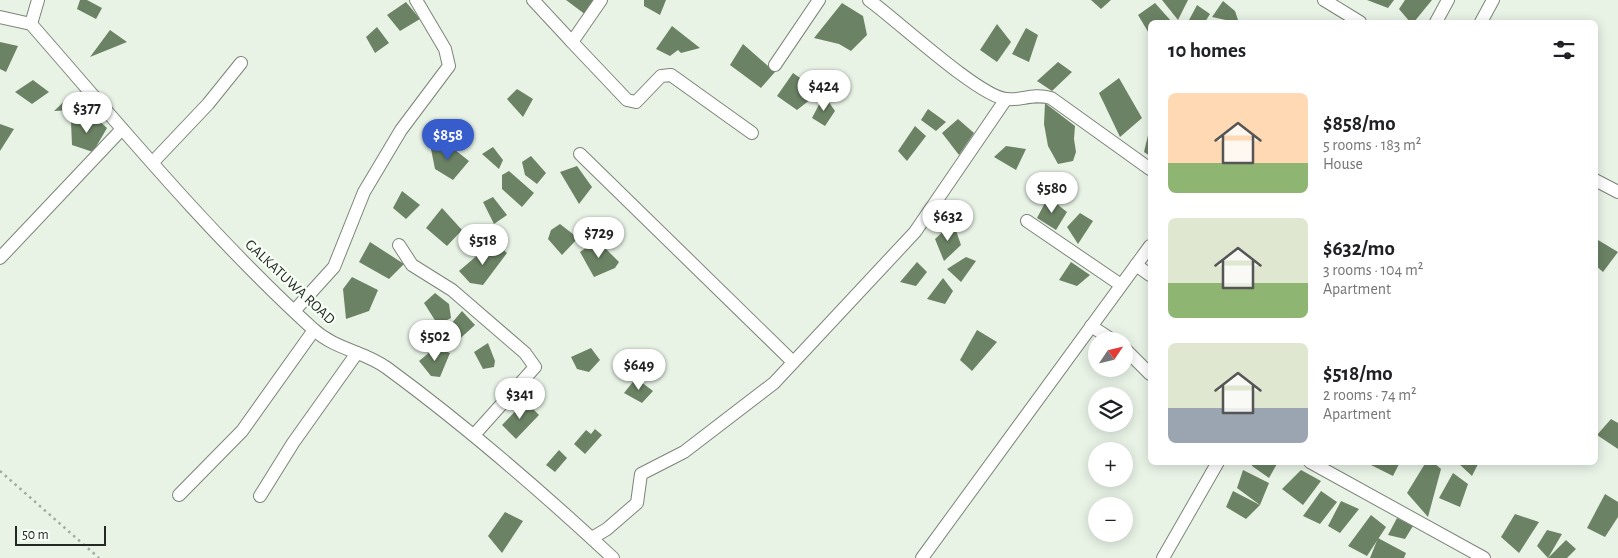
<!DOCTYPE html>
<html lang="en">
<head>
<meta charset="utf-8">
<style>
  body { margin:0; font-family:"Alegreya Sans",sans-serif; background:#f2f2f2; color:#202124; height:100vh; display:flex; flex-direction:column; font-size:19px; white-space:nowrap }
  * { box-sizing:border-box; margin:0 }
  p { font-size:16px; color:#757577 }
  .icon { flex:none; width:28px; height:28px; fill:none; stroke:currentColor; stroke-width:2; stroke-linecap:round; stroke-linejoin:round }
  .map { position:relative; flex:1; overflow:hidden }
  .drawer { position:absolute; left:1148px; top:20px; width:450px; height:445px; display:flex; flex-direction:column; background:#fff; border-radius:8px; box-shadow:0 2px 12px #0003 }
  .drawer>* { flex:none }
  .needle { width:32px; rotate:55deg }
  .controls { position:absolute; left:1088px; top:332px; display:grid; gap:10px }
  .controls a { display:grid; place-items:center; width:45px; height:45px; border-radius:50%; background:#fff; box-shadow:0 2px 12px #0003; font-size:25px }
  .scale { position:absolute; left:15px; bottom:12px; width:91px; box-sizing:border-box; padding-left:5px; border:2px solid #242823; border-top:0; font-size:14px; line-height:18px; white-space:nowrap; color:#242823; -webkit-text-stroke:4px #f8fff7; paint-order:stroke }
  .price { position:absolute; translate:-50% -42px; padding:0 11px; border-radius:18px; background:#fff; color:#222; font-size:16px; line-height:32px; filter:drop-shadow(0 1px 2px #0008) }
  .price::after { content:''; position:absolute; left:50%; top:30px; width:15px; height:11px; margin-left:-8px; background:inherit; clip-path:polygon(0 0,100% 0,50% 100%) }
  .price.current { background:#375dcd; color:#fff }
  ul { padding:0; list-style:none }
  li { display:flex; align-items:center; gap:15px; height:125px; padding:0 20px }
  li span { display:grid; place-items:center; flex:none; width:140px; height:100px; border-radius:8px; color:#555 }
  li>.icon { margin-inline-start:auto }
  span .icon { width:60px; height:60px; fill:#fffc; stroke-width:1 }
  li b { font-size:21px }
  h2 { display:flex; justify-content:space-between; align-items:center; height:60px; padding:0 20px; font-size:21px }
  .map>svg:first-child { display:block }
</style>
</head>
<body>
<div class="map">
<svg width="1618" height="558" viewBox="0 0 1618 558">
  <rect width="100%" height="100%" fill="#e8f3e6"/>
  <!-- building -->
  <g fill="#6b8364">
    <path d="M80,0H87L102,8L96,19L77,9Z"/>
    <path d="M566,0H598L586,15Z"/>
    <path d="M644,0H666L660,15L644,6Z"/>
    <path d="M1091,0H1111L1101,9Z"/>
    <path d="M1162,0H1188L1178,20Z"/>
    <path d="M1367,0H1394L1388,8Z"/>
    <path d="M1405,0H1432L1414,22H1410L1399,9Z"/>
    <path d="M1223,1L1235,11L1238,20L1235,22L1212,17Z"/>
    <path d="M406,2L420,19L400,31L387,15Z"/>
    <path d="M842,3L863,16L867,35L851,51L839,44L814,38Z"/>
    <path d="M1155,3L1172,22H1150V35L1138,15Z"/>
    <path d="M1197,5L1210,14L1205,22H1188Z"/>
    <path d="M997,24L1011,42L997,62L980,50Z"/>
    <path d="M672,26L700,48L681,53L678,50L670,56L656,49Z"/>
    <path d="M377,27L389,43L375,53L366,37Z"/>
    <path d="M1026,28L1038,35L1029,62L1012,54Z"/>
    <path d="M110,30L127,42L90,57Z"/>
    <path d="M0,42L18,46L6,72L0,69Z"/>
    <path d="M743,44L775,72L761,88L730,65Z"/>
    <path d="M1058,62L1072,72L1052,91L1037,81Z"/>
    <path d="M793,73L820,92L797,110L777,96Z"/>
    <path d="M1119,78L1142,118L1120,137L1099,93Z"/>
    <path d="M33,80L49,92L32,104L15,92Z"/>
    <path d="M517,89L533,99L523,117L507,99Z"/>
    <path d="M73,93L82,101L74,110L54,111Z"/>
    <path d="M824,95L835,111L825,126L812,118Z"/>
    <path d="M1045,103L1075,126L1074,139L1076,152L1073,161L1058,164L1048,146L1044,124Z"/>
    <path d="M928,109L946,122L936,131L921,120Z"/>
    <path d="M96,118L107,128L93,152L72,145L71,122Z"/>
    <path d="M958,119L974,133L959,155L942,133Z"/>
    <path d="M0,124L14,129L0,151Z"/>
    <path d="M915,126L926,136L907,161L898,151Z"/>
    <path d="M1149,131H1150V156L1144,152Z"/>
    <path d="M445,142L469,161L453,180L435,169L431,149Z"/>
    <path d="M1006,146L1026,149L1016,170L994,157Z"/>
    <path d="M493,147L503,160L499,169L482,154Z"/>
    <path d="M531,156L546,173L537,184L525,175L522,162Z"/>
    <path d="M577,166L592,187L579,204L560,172Z"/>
    <path d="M509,171L534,193L522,207L502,189V175Z"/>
    <path d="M402,191L420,205L406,219L393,208Z"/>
    <path d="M493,197L507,215L494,224L483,202Z"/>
    <path d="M1048,197L1067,212L1056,230L1037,218Z"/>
    <path d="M442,208L462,230L447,246L426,228Z"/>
    <path d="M1080,213L1093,221L1078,244L1067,227Z"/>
    <path d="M953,222L961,245L944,261L935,239Z"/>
    <path d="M560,224L578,238L562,255L548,239L551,230Z"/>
    <path d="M597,240L619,262L615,268L594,277L580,252Z"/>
    <path d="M1598,240L1618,252L1603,272L1595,265V244Z"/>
    <path d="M370,242L404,264L389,279L359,262Z"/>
    <path d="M500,247L507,253L483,285L470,283L459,271L480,253Z"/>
    <path d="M966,257L976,261L961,282L947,269Z"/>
    <path d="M917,262L927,272L916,286L900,282Z"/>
    <path d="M1071,262L1090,275L1077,286L1059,280Z"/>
    <path d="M352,277L378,290L369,311L346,319L343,289Z"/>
    <path d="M943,278L953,291L945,304L927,299Z"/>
    <path d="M435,293L449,304L451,318L438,325L424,303Z"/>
    <path d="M462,311L475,325L454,344L445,331Z"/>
    <path d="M977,330L997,342L972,371L960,360Z"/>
    <path d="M488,343L495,361L494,367L483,369L474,352Z"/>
    <path d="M436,347L450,353L440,377L431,376L419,361Z"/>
    <path d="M591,348L600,360L589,372L577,369L571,357Z"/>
    <path d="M636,378L653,391L642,403L624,393Z"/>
    <path d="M525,401L539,415L516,439L502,425Z"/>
    <path d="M1611,419L1618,423V449L1597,435Z"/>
    <path d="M595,429L602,435L585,454L574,444L586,430L591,434Z"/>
    <path d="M559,450L567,458L555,472L546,465Z"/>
    <path d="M1253,462H1278L1269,478L1252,466Z"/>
    <path d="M1373,462H1400L1393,476L1371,465Z"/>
    <path d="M1426,462H1433L1441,469L1428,517L1407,493Z"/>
    <path d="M1457,462H1479L1472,476Z"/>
    <path d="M1243,470L1269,483L1260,505L1237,488Z"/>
    <path d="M1301,470L1321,481L1303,505L1282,489Z"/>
    <path d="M1453,473L1468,484L1460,507L1439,498Z"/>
    <path d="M1233,491L1260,505L1246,519L1226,507Z"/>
    <path d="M1321,491L1337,502L1320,524L1303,516Z"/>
    <path d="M1605,494L1618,502V517L1605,537L1587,528Z"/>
    <path d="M1341,501L1359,509L1340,533L1328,526Z"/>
    <path d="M505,512L523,521L502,553L488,536Z"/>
    <path d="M1515,514L1539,522L1519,553L1501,537Z"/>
    <path d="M1371,515L1386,527L1367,556L1348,546Z"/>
    <path d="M1397,518L1413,526L1405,539L1388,535Z"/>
    <path d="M1547,530L1562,534L1548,558L1537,546Z"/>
    <path d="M1378,538L1406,553L1404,558H1370Z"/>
    <path d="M1566,540L1576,549L1567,558H1548Z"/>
  </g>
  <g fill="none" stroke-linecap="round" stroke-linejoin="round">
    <defs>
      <g id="street">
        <path d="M533,0L572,42L601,0"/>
        <path d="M869,0C897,20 978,96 1006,99C1022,101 1031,93 1051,98L1150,169"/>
        <path d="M1324,0L1360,22"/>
        <path d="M0,17L31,24C122,128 211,236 313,329C336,350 364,351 387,368C466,426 541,491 613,558"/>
        <path d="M1436,22L1448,0"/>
        <path d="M1481,22L1493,0"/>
        <path d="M31,24L38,0"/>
        <path d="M572,42L627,100L636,102L661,76L671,75L752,133"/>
        <path d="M775,65L819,0"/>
        <path d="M580,154L793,362"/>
        <path d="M153,162L208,104L241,63"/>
        <path d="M1595,180L1618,192"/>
        <path d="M1027,221L1121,285"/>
        <path d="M399,245L412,265L452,290L525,353L535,367L474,435"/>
        <path d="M0,258L122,129"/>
        <path d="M1136,265L1150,275"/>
        <path d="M295,310L334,267L364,192L401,130L449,66L445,49L416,0"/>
        <path d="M1091,326L1114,341"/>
        <path d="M1124,348L1150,374"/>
        <path d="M1310,462L1484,558"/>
        <path d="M179,495L242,431L314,330"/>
        <path d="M260,496L293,443L357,353"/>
        <path d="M592,538L607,529L637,503L641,474L684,452L774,383L915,232L1006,99"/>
        <path d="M922,558L1150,246"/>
        <path d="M1163,558L1218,462"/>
      </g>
    </defs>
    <!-- street casing -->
    <use href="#street" stroke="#7c8579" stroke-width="14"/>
    <!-- path -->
    <path stroke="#a2aaa0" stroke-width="2.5" stroke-dasharray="2.5 4" stroke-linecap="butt" d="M0,471L99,558"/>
    <!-- street -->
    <use href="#street" stroke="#fff" stroke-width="12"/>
  </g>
  <g text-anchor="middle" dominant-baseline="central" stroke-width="4.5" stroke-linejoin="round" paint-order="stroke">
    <!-- street labels -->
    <g font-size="15" fill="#242823" stroke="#f8fff7">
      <text transform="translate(290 282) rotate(43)">GALKATUWA ROAD</text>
    </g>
  </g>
</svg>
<div class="controls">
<a><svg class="needle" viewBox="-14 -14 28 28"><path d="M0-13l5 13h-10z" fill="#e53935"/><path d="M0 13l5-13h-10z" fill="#757577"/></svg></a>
<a><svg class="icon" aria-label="layers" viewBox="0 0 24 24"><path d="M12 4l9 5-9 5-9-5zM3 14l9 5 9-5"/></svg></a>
<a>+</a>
<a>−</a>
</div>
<div class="scale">50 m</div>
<b class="price" style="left:824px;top:112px">$424</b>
<b class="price" style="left:87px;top:134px">$377</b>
<b class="price current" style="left:448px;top:161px">$858</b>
<b class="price" style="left:1052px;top:214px">$580</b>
<b class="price" style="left:948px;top:242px">$632</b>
<b class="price" style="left:599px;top:259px">$729</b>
<b class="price" style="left:483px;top:266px">$518</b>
<b class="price" style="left:435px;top:362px">$502</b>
<b class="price" style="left:639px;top:391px">$649</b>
<b class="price" style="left:520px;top:420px">$341</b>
<section class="drawer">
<h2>10 homes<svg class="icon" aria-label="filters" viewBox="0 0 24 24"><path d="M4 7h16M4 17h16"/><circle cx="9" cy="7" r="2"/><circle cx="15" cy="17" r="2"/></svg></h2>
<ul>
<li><span style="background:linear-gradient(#ffd9b3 70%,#8fb573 0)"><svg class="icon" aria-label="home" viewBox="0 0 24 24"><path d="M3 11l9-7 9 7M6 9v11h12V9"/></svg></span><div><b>$858/mo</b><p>5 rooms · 183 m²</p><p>House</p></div></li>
<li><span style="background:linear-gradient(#dfe7d0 65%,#8fb573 0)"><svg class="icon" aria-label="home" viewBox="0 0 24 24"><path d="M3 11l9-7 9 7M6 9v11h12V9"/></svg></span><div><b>$632/mo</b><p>3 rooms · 104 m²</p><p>Apartment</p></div></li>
<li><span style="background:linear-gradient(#dfe7d0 65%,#9aa5b1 0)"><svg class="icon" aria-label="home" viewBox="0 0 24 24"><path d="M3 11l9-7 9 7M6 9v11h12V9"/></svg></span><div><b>$518/mo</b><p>2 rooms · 74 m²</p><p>Apartment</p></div></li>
</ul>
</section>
</div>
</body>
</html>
